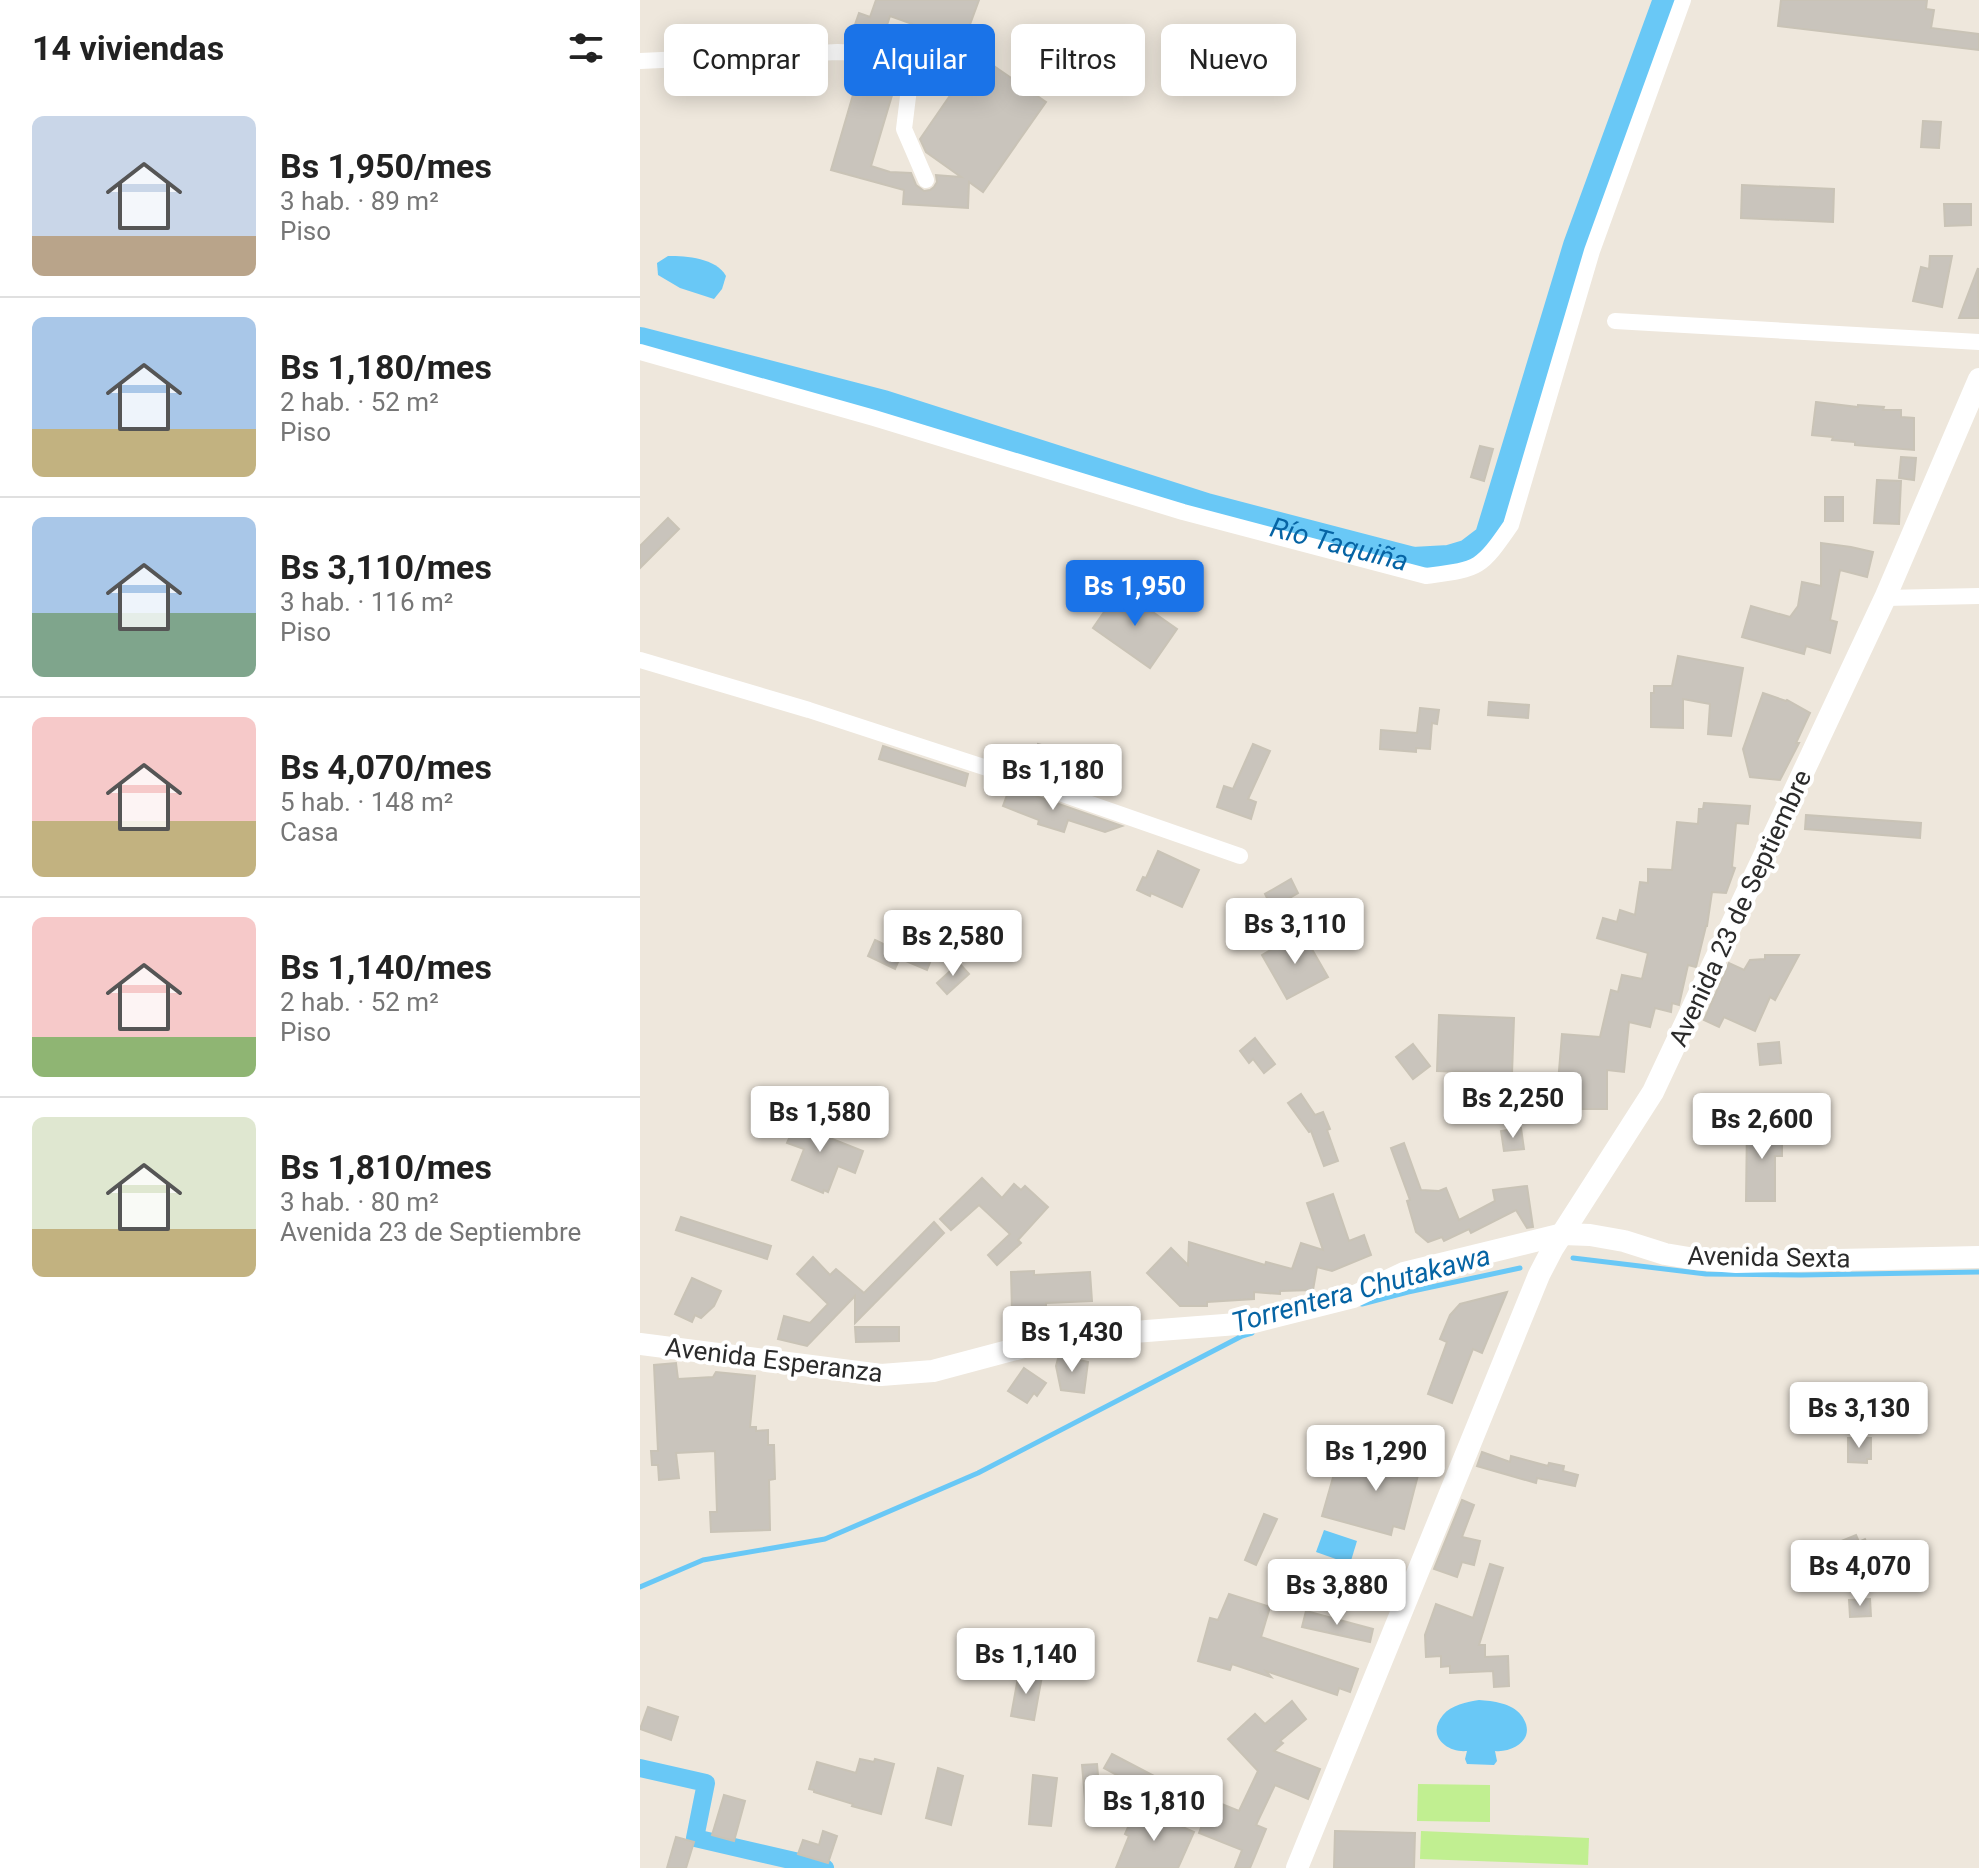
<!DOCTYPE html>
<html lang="es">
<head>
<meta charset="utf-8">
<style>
  body { margin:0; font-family:Roboto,sans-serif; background:#f6f6f6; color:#222; height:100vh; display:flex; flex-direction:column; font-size:30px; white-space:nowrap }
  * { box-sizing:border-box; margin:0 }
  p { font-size:26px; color:#767676 }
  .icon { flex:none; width:44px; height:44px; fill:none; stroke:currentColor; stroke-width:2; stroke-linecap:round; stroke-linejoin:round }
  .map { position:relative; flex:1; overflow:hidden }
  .drawer { display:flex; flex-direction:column; background:#fff; width:640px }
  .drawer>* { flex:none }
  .hud { position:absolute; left:24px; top:24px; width:760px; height:72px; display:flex; gap:16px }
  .price { position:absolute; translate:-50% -68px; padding:0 18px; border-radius:8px; background:#fff; color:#222; font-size:26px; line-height:52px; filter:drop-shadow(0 2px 4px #0008) }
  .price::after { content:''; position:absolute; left:50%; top:48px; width:24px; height:18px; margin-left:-12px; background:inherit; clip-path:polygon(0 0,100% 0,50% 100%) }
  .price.active { background:#1a73e8; color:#fff }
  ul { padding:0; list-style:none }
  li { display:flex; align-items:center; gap:24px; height:200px; padding:0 32px }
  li+li { border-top:2px solid #e0e0e0 }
  li span { display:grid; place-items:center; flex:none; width:224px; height:160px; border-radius:12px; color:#555 }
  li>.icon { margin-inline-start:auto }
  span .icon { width:96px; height:96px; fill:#fffc; stroke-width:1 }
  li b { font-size:34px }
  h2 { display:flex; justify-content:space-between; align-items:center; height:96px; padding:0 32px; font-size:34px }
  .tag { padding:0 28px; border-radius:12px; background:#fff; box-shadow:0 4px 20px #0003; font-size:28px; line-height:72px }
  .tag.active { background:#1a73e8; color:#fff }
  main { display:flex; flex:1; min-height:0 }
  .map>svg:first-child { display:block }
</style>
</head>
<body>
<main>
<section class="drawer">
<h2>14 viviendas<svg class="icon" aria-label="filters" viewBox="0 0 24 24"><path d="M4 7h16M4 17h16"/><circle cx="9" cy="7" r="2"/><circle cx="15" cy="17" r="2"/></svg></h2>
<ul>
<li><span style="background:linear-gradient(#c9d6e8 75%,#b9a48a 0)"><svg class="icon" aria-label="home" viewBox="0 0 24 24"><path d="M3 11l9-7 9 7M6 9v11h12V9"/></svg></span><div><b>Bs 1,950/mes</b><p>3 hab. · 89 m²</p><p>Piso</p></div></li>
<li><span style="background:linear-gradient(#a9c7e8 70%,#c2b280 0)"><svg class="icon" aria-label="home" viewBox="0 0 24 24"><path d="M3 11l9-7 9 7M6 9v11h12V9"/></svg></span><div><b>Bs 1,180/mes</b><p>2 hab. · 52 m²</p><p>Piso</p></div></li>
<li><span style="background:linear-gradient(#a9c7e8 60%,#7fa58c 0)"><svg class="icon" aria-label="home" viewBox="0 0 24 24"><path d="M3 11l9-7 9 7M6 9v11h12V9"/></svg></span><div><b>Bs 3,110/mes</b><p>3 hab. · 116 m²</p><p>Piso</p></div></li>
<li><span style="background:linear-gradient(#f6c9c9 65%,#c2b280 0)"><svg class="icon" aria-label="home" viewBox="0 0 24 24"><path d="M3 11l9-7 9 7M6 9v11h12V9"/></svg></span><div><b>Bs 4,070/mes</b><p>5 hab. · 148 m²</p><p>Casa</p></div></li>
<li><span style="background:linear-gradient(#f6c9c9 75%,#8fb573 0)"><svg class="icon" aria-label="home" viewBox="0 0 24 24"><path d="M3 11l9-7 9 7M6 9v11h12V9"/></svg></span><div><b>Bs 1,140/mes</b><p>2 hab. · 52 m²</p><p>Piso</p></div></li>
<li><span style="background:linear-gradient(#dfe7d0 70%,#c2b280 0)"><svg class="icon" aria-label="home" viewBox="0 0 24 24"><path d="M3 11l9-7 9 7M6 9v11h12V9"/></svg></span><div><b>Bs 1,810/mes</b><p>3 hab. · 80 m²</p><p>Avenida 23 de Septiembre</p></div></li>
</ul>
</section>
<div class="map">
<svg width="1339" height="1868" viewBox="0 0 1339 1868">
  <rect width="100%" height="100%" fill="#eee7dc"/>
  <!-- pitch -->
  <g fill="#c1ef91">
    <path d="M778,1784L850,1785V1822L777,1821Z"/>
    <path d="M781,1831L949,1838L948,1865L780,1859Z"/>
  </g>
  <!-- water -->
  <g fill="#69c8f6">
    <path d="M28,256C47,256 76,258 86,276L82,289L74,299L40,288L18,275L17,263Z"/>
    <path d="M684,1530L717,1541L710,1564L676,1552Z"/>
    <path d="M839,1700C853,1701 872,1703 881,1715C898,1737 875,1753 855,1751L857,1761L854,1765L827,1764L825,1759L827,1751C806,1753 786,1735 803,1715C811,1705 827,1702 839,1700Z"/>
  </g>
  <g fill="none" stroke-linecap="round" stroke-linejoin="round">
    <!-- stream -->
    <g stroke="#69c8f6" stroke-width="5">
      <path d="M933,1258L1066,1274L1161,1275L1339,1272"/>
      <path d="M722,1304L768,1292L880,1268"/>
      <path d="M0,1587L63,1560L185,1539L338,1473L602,1336L612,1333"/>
    </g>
    <!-- canal -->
    <path stroke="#69c8f6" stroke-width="18" d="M0,1768L66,1783L55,1838L185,1868"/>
    <!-- river -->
    <path stroke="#69c8f6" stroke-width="32" id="s1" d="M0,343L243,406L566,509L773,563L809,561L829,555L850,539L939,246L1029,0"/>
  </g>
  <!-- building -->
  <g fill="#c9c4bc" stroke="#c9c3b6" stroke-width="2">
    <path d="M236,0H339L325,38L308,31L306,36L250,16L242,40L234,38L232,43H229L211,36L219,13L230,17Z"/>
    <path d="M1141,0H1287L1286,9L1294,10L1291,28L1339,34V50L1138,26Z"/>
    <path d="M338,55L406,102L343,192L329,182L328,208L263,204L264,190L191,170L220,71L256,82L231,166L250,172L271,173L276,185L284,191L290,190L294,187L297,182L296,175L321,177L286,152L280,139Z"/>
    <path d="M1283,121L1301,122L1299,148L1281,147Z"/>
    <path d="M1102,185L1194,189L1193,222L1101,218Z"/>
    <path d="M1304,204H1331V225L1305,226Z"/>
    <path d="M1290,256H1312L1302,307L1273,301L1281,267L1289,269Z"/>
    <path d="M1338,268L1339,318H1319Z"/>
    <path d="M1176,402L1218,407V405L1244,407L1243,410H1261V417L1274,418V450L1215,445V442L1192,440L1193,437L1172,435Z"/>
    <path d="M840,446L853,449L844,481L831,477Z"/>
    <path d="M1261,457L1276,458L1274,480L1259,478Z"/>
    <path d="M1237,480L1261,481L1259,524L1234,523Z"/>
    <rect x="1185" y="497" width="18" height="24"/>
    <path d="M28,518L39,529L0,568V546Z"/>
    <path d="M1181,543L1211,547L1233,552L1227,577L1200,570L1190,620L1197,622L1190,653L1166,646L1164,654L1102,637L1111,606L1150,617L1158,606L1162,582L1181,586Z"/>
    <path d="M480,589L537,629L510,668L453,628Z"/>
    <path d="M1038,656L1103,668L1091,736L1068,734L1070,704L1043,699V728L1011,727V693H1014V686H1032Z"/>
    <path d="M1123,693L1146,701L1147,700L1170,713L1156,743H1159L1140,780L1110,777L1103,749Z"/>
    <path d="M849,702L889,705L888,718L848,715Z"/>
    <path d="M780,708L799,710L797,724L792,723L790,749L776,748V752L740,749L741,730L777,733Z"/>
    <path d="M398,744L429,753L420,782L390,771Z"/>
    <path d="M613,744L630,751L608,799L616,802L611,819L577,807L584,786L593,789Z"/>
    <path d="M243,746L328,774L325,786L239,759Z"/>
    <path d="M370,787L482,826L465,832L428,820L424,832L398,824L399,820L363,806Z"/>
    <path d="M1064,803L1110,806L1108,824L1096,823L1092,867L1095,868L1086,893L1072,892L1067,926H1066L1056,967L1048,965L1039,1005L1032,1003L1031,1012L1015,1008L1010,1027L989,1022L984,1072L967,1070V1109H878V1083H918L922,1034L960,1037L971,990L978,992L982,975L1002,979L1008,953L957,938L963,918L977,922L980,910L995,915L1000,882L1008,883V869L1032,870L1037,822L1058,824L1059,809H1063Z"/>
    <path d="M1166,815L1281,823L1280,838L1165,829Z"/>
    <path d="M518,851L559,870L542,907L511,893L510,896L497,890L503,877L506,878Z"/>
    <path d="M651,879L658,893L632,908L625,894Z"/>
    <path d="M357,920L371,940L353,953L338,935Z"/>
    <path d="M662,932L688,977L647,999L622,955Z"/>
    <path d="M235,940L262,953L255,969L228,956Z"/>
    <path d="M267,944L293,955L287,970L261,959Z"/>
    <path d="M1125,955H1159L1135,1000L1130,997L1115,1031L1084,1017L1079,1027L1064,1020L1089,963L1104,970L1110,960L1125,959Z"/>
    <path d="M319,963L329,974L307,994L297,983Z"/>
    <path d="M799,1015L874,1018L872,1074L797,1071Z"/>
    <path d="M615,1038L635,1064L624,1073L613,1059L609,1063L600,1051Z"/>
    <path d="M1139,1042L1141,1063L1120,1065L1118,1044Z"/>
    <path d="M773,1044L790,1066L773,1079L756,1057Z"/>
    <path d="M661,1094L675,1115L683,1112L690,1129L687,1130L698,1161L684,1166L671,1131L669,1132L648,1103Z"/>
    <path d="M161,1111L182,1118L177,1133L223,1151L215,1173L198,1166L188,1192L184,1190L183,1193L152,1180L164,1149L147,1143Z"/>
    <path d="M1107,1124H1142V1156H1135V1201H1106Z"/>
    <path d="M881,1128L884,1149L864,1151L861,1131Z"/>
    <path d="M764,1143L781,1190L799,1191L806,1188L819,1220L855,1201L853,1190L887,1186L893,1227L887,1228L876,1210L831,1233L829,1229L804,1241L802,1237L788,1242L776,1232L767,1201L770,1200L751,1148Z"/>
    <path d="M342,1178L362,1198L374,1184L381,1190L385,1186L408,1207L378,1240L381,1243L357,1265L348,1255L370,1234L339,1205L311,1230L300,1219Z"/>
    <path d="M693,1194L709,1241L724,1235L731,1255L692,1271L677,1267L673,1290L640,1291V1294L614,1292V1299L567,1302V1306H540L507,1273L531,1248L548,1265L549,1242L625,1265L626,1262L652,1269L661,1243L683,1250L667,1203Z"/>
    <path d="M41,1217L131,1246L127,1259L36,1230Z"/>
    <path d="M294,1222L304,1233L215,1323V1296L167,1346L138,1339L144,1316L170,1323L188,1304L157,1274L173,1257L190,1275L196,1269L224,1293Z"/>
    <path d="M394,1271V1275L450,1272L452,1301L406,1303V1311L372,1312L371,1272Z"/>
    <path d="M52,1278L81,1291L74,1306L61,1318L55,1315L52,1322L35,1314Z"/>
    <path d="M867,1292L842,1353L833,1349L812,1403L788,1394L807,1342L800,1339L810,1315L820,1304Z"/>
    <path d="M215,1327H259V1341L216,1342Z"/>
    <path d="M419,1355L448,1362L444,1393L421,1390L416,1366Z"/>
    <path d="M36,1363L38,1379L73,1377L76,1372L115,1376L110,1427H116V1431L128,1430V1445H134L135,1479L129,1480L130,1530L71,1532L70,1512H77L75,1451L36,1453L39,1478L19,1480L18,1465H12L11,1451H18L14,1365Z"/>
    <path d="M384,1368L406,1383L397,1396L394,1393L387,1403L368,1391Z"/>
    <path d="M1208,1438H1231V1459H1227V1463L1208,1462Z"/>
    <path d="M743,1447L783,1456L764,1529L753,1526L751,1535L682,1516L696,1467L736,1479Z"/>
    <path d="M842,1452L870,1462L871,1456L908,1466L909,1463L924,1466L923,1471L938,1475L935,1486L897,1478L896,1483L837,1466Z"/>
    <path d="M822,1500L834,1505L822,1537L840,1541L834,1565L822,1562L817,1577L794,1569Z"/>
    <path d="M624,1514L637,1519L616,1565L605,1560Z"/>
    <path d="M1216,1535L1219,1542L1225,1539L1235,1563L1213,1572L1215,1577L1199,1583L1184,1548Z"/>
    <path d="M850,1564L863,1568L839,1645H845V1657L868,1656L869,1686L854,1687L853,1671L810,1673V1666L801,1667V1656L786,1657L785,1635L796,1604L833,1618Z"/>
    <path d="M641,1573L655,1578L647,1602L633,1598Z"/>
    <path d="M589,1594L630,1607L621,1637L718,1669L710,1692L699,1688L697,1695L626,1671L631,1677L592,1664L590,1670L558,1661L570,1618L578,1620Z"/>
    <path d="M1230,1599L1231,1616L1210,1617L1209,1600Z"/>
    <path d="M666,1611L733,1629L730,1642L662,1627Z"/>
    <path d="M379,1672L402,1676L394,1720L371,1716Z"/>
    <path d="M652,1701L666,1719L640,1741L643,1743L634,1751L680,1769L668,1799L635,1785L616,1825L626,1829L610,1868H595L602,1850L559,1833L572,1800L599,1811L618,1771L588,1739L615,1714L625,1724Z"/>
    <path d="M8,1707L38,1717L31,1740L0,1729Z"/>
    <path d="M472,1754L516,1777L508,1792L464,1768Z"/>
    <path d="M220,1759L234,1762L235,1759L254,1764L241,1814L212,1806L213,1804L174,1792V1790L169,1789L177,1762L216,1773Z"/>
    <path d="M457,1764L462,1820L447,1822L442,1765Z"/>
    <path d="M298,1768L323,1776L311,1825L286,1818Z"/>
    <path d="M393,1775L417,1778L411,1826L389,1824Z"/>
    <path d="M84,1795L105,1801L94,1841L72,1835Z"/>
    <path d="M496,1809H502L554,1832L538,1868H476L489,1836L485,1834Z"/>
    <path d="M183,1831L197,1836L188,1863L158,1854L163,1840L179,1845Z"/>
    <path d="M695,1831L775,1833L774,1868H694Z"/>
    <path d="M36,1837L54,1842L46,1868H27Z"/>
  </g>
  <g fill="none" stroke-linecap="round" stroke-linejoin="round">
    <!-- street -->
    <g stroke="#fff" stroke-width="16">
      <path d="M0,61L198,52L273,56L264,129L286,180"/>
      <path d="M975,321L1339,342"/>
      <path d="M0,352L234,418L543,512L786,576C839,569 840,570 871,525L952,251L1043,0"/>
      <path d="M1245,598L1339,596"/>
      <path d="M0,660L169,710L362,773L600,856"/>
    </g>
    <!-- secondary -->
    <g stroke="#fff" stroke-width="22">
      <path d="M0,1344L241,1375L293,1371L410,1340L468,1334L610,1323L713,1297L764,1273L923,1234L950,1235L984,1241L1025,1254L1055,1259L1096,1262L1339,1257"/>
      <path d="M657,1868L899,1275L913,1248L1013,1092L1245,598L1339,379"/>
    </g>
  </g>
  <g text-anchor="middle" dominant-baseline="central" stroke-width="8" stroke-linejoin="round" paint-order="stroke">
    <!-- street labels -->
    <g font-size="26" fill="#2b2b2b" stroke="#fff">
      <text transform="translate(1100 908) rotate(-65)">Avenida 23 de Septiembre</text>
      <text transform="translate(1129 1257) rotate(1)">Avenida Sexta</text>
      <text transform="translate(134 1360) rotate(7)">Avenida Esperanza</text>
    </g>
    <!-- water labels -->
    <g font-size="28" font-style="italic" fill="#0664a4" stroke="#fff">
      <text stroke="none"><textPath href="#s1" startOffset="728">Río Taquiña</textPath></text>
      <text transform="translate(721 1289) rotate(-15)">Torrentera Chutakawa</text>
    </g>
  </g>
</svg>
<b class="price active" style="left:495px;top:628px">Bs 1,950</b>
<b class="price" style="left:413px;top:812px">Bs 1,180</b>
<b class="price" style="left:655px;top:966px">Bs 3,110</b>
<b class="price" style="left:313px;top:978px">Bs 2,580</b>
<b class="price" style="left:873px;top:1140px">Bs 2,250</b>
<b class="price" style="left:180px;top:1154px">Bs 1,580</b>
<b class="price" style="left:1122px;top:1161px">Bs 2,600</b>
<b class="price" style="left:432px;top:1374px">Bs 1,430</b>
<b class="price" style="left:1219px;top:1450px">Bs 3,130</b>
<b class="price" style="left:736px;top:1493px">Bs 1,290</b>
<b class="price" style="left:1220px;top:1608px">Bs 4,070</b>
<b class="price" style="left:697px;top:1627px">Bs 3,880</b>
<b class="price" style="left:386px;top:1696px">Bs 1,140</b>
<b class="price" style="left:514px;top:1843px">Bs 1,810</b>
<div class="hud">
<a class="tag">Comprar</a>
<a class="tag active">Alquilar</a>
<a class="tag">Filtros</a>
<a class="tag">Nuevo</a>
</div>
</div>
</main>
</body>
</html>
